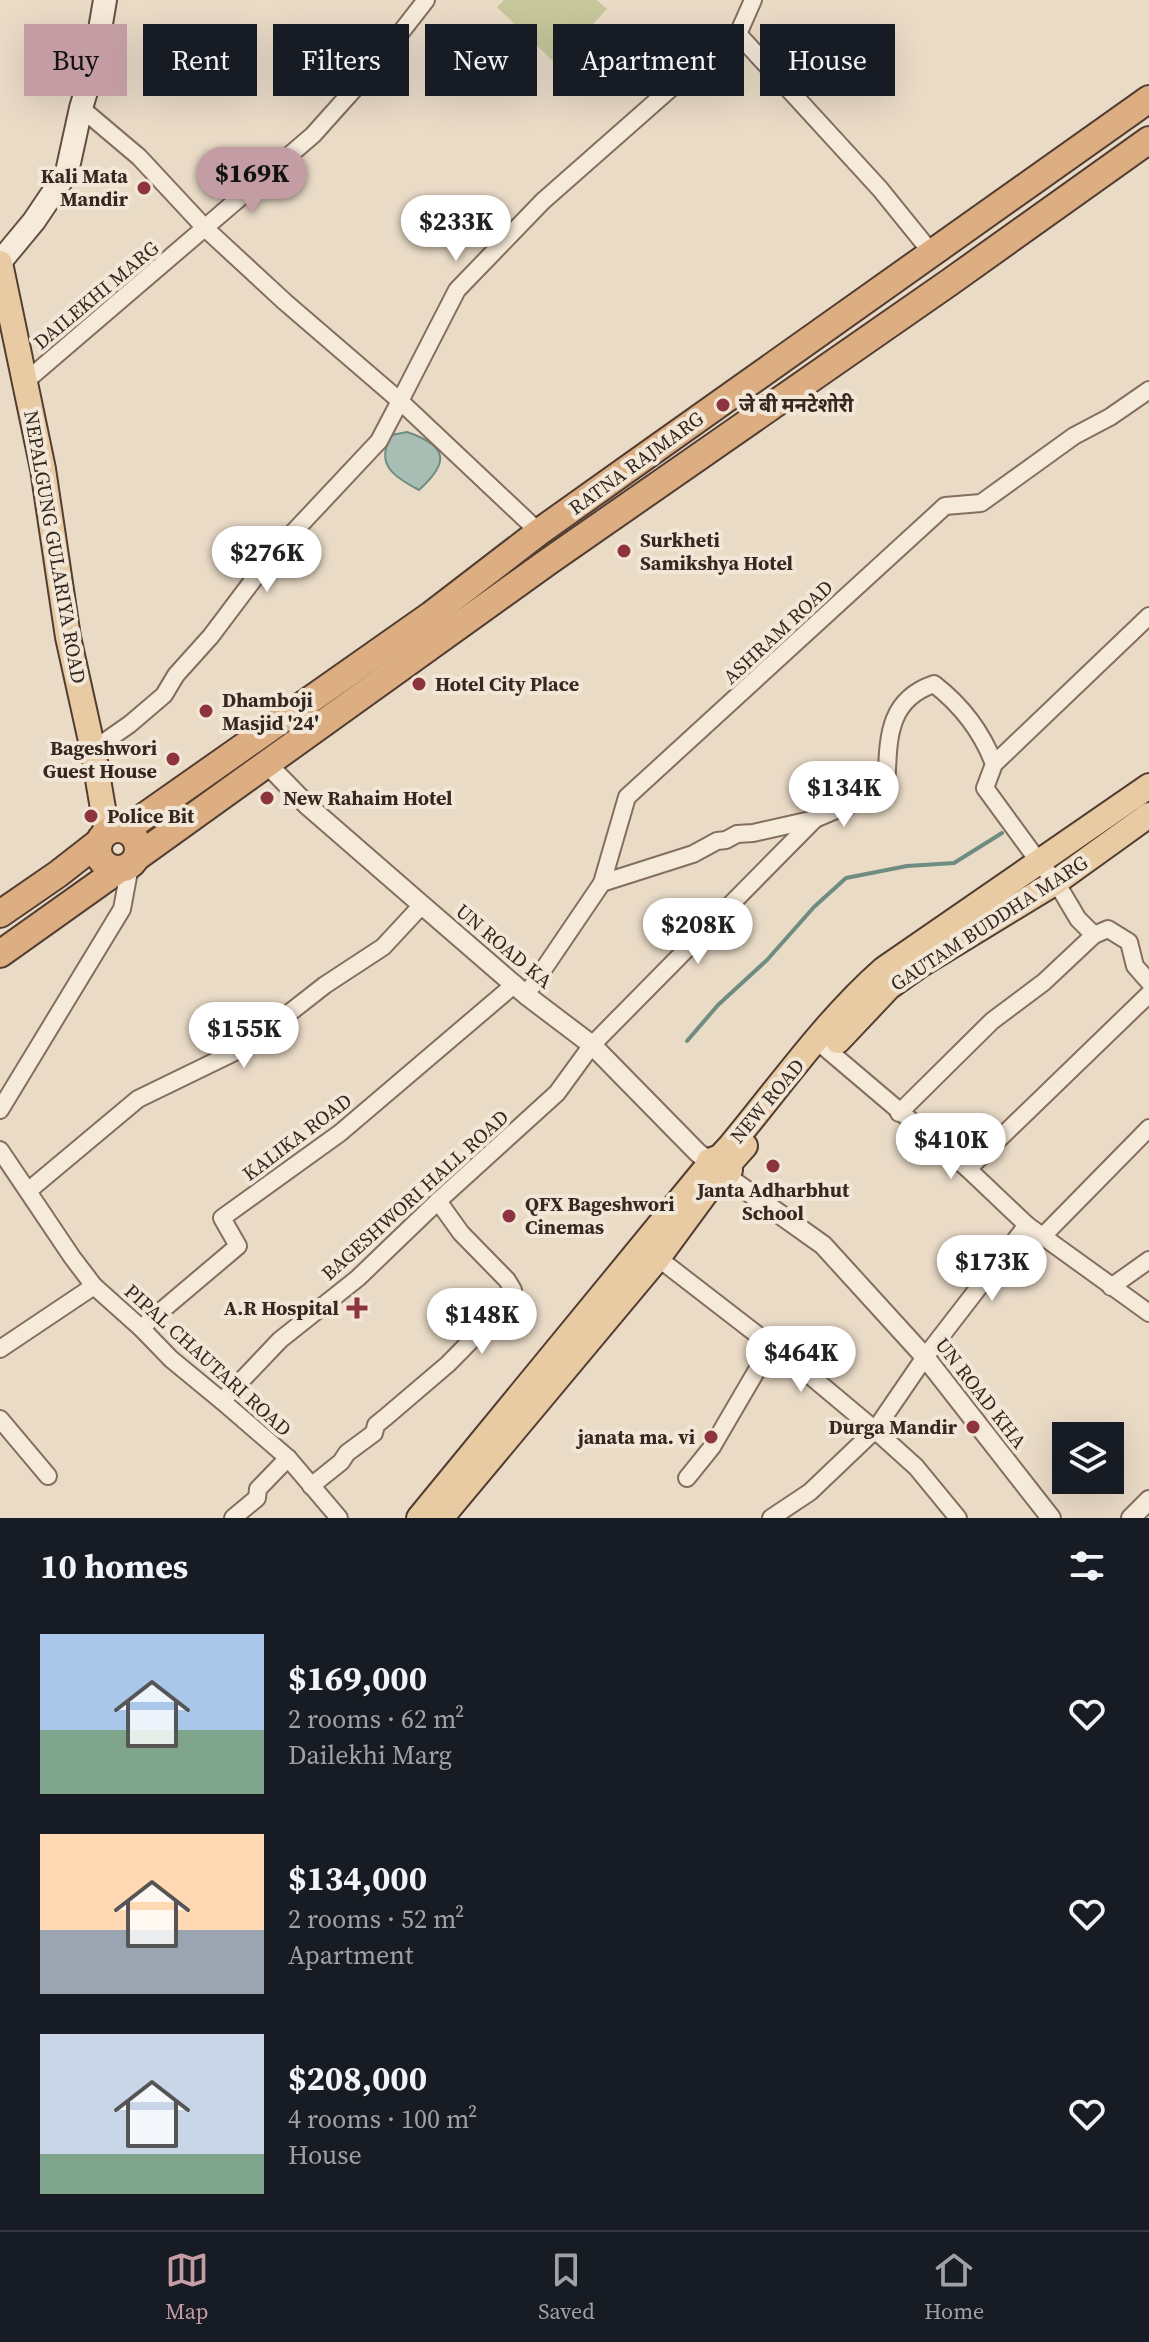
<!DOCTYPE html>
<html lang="en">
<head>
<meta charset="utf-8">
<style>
  body { margin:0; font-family:"Source Serif 4","Noto Sans Devanagari",serif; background:#20242c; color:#f1f3f6; height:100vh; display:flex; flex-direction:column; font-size:30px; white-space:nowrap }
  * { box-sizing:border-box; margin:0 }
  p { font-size:26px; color:#9ea1a6 }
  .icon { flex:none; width:44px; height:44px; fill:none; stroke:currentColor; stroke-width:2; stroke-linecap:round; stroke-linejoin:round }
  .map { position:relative; height:1518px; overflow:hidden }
  .side { display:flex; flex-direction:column; background:#171b24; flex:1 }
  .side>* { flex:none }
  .banner { position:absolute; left:24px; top:24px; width:1102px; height:72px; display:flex; gap:16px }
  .buttons { position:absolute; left:1052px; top:1422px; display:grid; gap:16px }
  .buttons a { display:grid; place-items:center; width:72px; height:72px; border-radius:0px; background:#171b24; box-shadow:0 8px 32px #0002; font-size:40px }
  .price { position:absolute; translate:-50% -68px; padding:0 18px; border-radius:28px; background:#fff; color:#222; font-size:26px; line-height:52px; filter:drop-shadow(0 2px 4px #0008) }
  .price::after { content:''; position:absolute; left:50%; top:48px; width:24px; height:18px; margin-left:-12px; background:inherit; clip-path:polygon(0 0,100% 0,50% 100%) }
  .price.active { background:#c49da4; color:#111 }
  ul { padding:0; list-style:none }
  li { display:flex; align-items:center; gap:24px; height:200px; padding:0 40px }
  li span { display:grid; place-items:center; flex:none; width:224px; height:160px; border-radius:0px; color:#555 }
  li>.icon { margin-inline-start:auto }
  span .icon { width:96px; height:96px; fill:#fffc; stroke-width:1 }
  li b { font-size:34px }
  h2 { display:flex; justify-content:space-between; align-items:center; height:96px; padding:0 40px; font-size:34px }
  .pill { padding:0 28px; border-radius:0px; background:#171b24; box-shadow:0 8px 32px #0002; font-size:28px; line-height:72px }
  .pill.active { background:#c49da4; color:#111 }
  .menu { display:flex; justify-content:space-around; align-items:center; height:112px; border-top:2px solid #363941; background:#171b24; font-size:22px; color:#9ea1a6 }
  .menu a { display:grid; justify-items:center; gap:4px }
  .menu .active { color:#c49da4 }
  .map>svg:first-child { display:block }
</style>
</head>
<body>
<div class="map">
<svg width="1149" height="1518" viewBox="0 0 1149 1518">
  <rect width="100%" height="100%" fill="#eadbc7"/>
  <!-- green -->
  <path fill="#c7c79c" d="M504,0H597L607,9L556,64L497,7Z"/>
  <!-- water -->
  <path fill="#a8beb5" stroke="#6f8c81" stroke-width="2" d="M407,432C448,446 450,462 419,490C394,477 374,464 392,435Z"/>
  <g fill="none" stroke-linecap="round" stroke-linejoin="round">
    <!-- stream -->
    <path stroke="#6f8c81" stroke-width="4" d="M687,1041L718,1005L767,960L814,907L846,878L907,866L954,863L1002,833"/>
    <defs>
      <g id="minor">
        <path d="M753,0L738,34L880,189L931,252"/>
        <path d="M81,108L139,157L206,229L285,302L400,401L379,441L272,555L211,636L176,675L164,695L130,724L93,750"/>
        <path d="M26,381L313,135L373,68L426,0"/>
        <path d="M539,532L400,401L457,290L543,201L720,45L738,34"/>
        <path d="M1149,616L994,764L985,788L1039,862L1056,882L1078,919L1094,935L1108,929L1129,942L1135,966L1149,982"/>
        <path d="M602,883L693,854L717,841L726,840L737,834L753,833L815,819L850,804L883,795L886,788C889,744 884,701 934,684C961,705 982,732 994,764"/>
        <path d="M526,995L602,883L627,797L945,506L981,503L1074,436L1110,417L1149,390"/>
        <path d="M817,1041L968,1169L1027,1225L1149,1313"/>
        <path d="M0,1110L122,909L130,866"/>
        <path d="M899,1113L992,1021L1044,982L1094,935"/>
        <path d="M0,1150L72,1257L94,1286L141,1328L171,1359L222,1401L288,1458L339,1518"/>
        <path d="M968,1169L1149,994"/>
        <path d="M28,1191L138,1099L247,1046L325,985L383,947L422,905"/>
        <path d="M1043,1236L1149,1128"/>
        <path d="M658,1258L807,1373L875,1430L916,1467L958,1518"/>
        <path d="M1111,1287L1149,1260"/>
        <path d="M141,1328L238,1246L222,1218L340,1133L515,984"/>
        <path d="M0,1349L94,1286"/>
        <path d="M222,1401L280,1340L358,1278L438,1201L557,1093L592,1045L815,819"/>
        <path d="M0,1419L48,1476"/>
        <path d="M687,1478L712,1447L771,1346"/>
        <path d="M311,1486L341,1462L347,1453L374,1433L376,1425L387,1416L448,1364L513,1298V1290L507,1280L461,1233L438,1201"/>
        <path d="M233,1518L257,1498L258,1489L288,1458"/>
        <path d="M771,1518L810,1492L875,1430L925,1357L1027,1225"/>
      </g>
      <g id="tertiary">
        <path d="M268,765L307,805L422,905L526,995L592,1045L698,1153L709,1161"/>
        <path d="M726,1176L823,1245L925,1357L1051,1518"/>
        <path d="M1131,1518L1149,1500"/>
      </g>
      <path id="secondary" d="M0,262L34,221L67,172L81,108L94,65L105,0"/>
      <g id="primary">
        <path d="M0,263L43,469L68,637L93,750L107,832"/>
        <path d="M838,1041L889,987L920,965L1056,882L1149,815"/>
        <path d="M419,1518L707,1167L709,1161L720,1157L731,1145C780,1086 826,1020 884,969L1149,786"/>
        <path d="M441,1518L658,1258L716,1179L726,1176L730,1170L729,1164L745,1146"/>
      </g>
      <g id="trunk">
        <circle cx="118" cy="849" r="20"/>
        <path d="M125,830L431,615L539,532L657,448L1149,99"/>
        <path d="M137,857L549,561L950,282L1149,140"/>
        <path d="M0,914L58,874L99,842"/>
        <path d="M0,954L118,870"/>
      </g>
    </defs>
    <!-- minor casing -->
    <use href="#minor" stroke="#846e5e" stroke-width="20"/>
    <!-- tertiary casing -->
    <use href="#tertiary" stroke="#846e5e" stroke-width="22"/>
    <!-- secondary casing -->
    <use href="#secondary" stroke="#664f41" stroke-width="26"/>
    <!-- primary casing -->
    <use href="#primary" stroke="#523d32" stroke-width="28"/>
    <!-- trunk casing -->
    <use href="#trunk" stroke="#523d32" stroke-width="30"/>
    <!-- minor -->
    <use href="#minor" stroke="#f6eada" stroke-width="16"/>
    <!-- tertiary -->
    <use href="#tertiary" stroke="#f6eada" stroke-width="18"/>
    <!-- secondary -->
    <use href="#secondary" stroke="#f6eada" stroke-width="22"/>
    <!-- primary -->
    <use href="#primary" stroke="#e9cba3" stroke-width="24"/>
    <!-- trunk -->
    <use href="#trunk" stroke="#ddae82" stroke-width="26"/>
  </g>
  <!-- markers -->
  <g fill="#8d343f" stroke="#f2e7d6" stroke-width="3">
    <circle cx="144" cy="188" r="8"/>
    <circle cx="723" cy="405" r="8"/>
    <circle cx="624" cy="551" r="8"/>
    <circle cx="419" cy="684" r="8"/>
    <circle cx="206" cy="711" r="8"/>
    <circle cx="173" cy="759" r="8"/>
    <circle cx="267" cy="798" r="8"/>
    <circle cx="91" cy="816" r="8"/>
    <circle cx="773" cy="1166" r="8"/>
    <circle cx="509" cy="1216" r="8"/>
    <path d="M353 1296h8v8h8v8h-8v8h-8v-8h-8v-8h8z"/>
    <circle cx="973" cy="1427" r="8"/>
    <circle cx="711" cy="1437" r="8"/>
  </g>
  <g text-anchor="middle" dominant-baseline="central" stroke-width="8" stroke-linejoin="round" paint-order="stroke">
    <!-- poi labels -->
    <g font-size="20" font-weight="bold" fill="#362820" stroke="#f2e7d6" text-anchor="start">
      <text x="128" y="176" text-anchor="end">Kali Mata<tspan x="128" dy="23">Mandir</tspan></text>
      <text x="739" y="405">जे बी मनटेशोरी</text>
      <text x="640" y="540">Surkheti<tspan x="640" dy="23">Samikshya Hotel</tspan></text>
      <text x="435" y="684">Hotel City Place</text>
      <text x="222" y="700">Dhamboji<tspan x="222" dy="23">Masjid '24'</tspan></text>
      <text x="157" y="748" text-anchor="end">Bageshwori<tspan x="157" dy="23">Guest House</tspan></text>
      <text x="283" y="798">New Rahaim Hotel</text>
      <text x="107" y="816">Police Bit</text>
      <text x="773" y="1190" text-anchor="middle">Janta Adharbhut<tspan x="773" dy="23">School</tspan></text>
      <text x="525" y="1204">QFX Bageshwori<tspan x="525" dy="23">Cinemas</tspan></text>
      <text x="339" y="1308" text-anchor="end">A.R Hospital</text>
      <text x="957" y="1427" text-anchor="end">Durga Mandir</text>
      <text x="695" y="1437" text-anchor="end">janata ma. vi</text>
    </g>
    <!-- street labels -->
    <g font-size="20" fill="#362820" stroke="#f2e7d6">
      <text transform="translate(96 295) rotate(-40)">DAILEKHI MARG</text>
      <text transform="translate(636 463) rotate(-36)">RATNA RAJMARG</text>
      <text transform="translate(55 547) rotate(80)">NEPALGUNG GULARIYA ROAD</text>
      <text transform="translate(778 632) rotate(-43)">ASHRAM ROAD</text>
      <text transform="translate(989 923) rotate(-33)">GAUTAM BUDDHA MARG</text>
      <text transform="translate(504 946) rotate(40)">UN ROAD KA</text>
      <text transform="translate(767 1101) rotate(-50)">NEW ROAD</text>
      <text transform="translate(297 1137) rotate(-37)">KALIKA ROAD</text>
      <text transform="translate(415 1195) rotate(-42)">BAGESHWORI HALL ROAD</text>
      <text transform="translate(208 1360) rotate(42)">PIPAL CHAUTARI ROAD</text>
      <text transform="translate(981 1393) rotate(52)">UN ROAD KHA</text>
    </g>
  </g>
</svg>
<div class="buttons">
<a><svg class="icon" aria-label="layers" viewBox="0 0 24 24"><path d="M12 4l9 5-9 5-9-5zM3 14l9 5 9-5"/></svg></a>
</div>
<b class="price active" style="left:252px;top:215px">$169K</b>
<b class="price" style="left:456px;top:263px">$233K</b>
<b class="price" style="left:267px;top:594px">$276K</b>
<b class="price" style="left:844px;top:829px">$134K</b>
<b class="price" style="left:698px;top:966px">$208K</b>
<b class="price" style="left:244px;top:1070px">$155K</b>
<b class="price" style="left:951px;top:1181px">$410K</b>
<b class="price" style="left:992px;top:1303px">$173K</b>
<b class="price" style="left:482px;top:1356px">$148K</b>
<b class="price" style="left:801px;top:1394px">$464K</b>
<div class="banner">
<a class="pill active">Buy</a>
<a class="pill">Rent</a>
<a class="pill">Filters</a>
<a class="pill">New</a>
<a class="pill">Apartment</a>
<a class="pill">House</a>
</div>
</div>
<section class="side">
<h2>10 homes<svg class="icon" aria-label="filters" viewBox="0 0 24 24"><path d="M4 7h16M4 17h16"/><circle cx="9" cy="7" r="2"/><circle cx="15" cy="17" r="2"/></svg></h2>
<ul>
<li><span style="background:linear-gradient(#a9c7e8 60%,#7fa58c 0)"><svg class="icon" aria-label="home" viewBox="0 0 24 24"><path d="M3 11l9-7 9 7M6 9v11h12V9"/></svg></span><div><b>$169,000</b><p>2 rooms · 62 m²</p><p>Dailekhi Marg</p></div><svg class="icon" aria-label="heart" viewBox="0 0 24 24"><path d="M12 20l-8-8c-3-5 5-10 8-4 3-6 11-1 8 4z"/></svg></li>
<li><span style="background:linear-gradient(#ffd9b3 60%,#9aa5b1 0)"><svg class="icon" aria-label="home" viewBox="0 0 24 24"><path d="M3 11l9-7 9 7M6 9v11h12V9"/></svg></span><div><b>$134,000</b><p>2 rooms · 52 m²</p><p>Apartment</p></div><svg class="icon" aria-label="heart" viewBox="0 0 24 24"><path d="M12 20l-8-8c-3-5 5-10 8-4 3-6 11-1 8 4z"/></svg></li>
<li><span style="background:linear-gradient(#c9d6e8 75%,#7fa58c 0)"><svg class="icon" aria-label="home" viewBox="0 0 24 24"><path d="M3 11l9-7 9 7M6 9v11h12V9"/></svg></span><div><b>$208,000</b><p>4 rooms · 100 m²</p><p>House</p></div><svg class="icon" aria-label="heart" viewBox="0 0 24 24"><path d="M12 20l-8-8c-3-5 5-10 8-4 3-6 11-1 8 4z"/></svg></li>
</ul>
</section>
<nav class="menu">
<a class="active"><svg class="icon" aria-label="map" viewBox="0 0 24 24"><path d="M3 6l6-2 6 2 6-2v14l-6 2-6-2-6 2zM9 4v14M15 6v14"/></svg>Map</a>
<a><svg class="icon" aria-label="saved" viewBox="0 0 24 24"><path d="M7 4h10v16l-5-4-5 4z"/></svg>Saved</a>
<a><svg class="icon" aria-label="home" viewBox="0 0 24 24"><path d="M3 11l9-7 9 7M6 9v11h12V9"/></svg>Home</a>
</nav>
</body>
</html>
